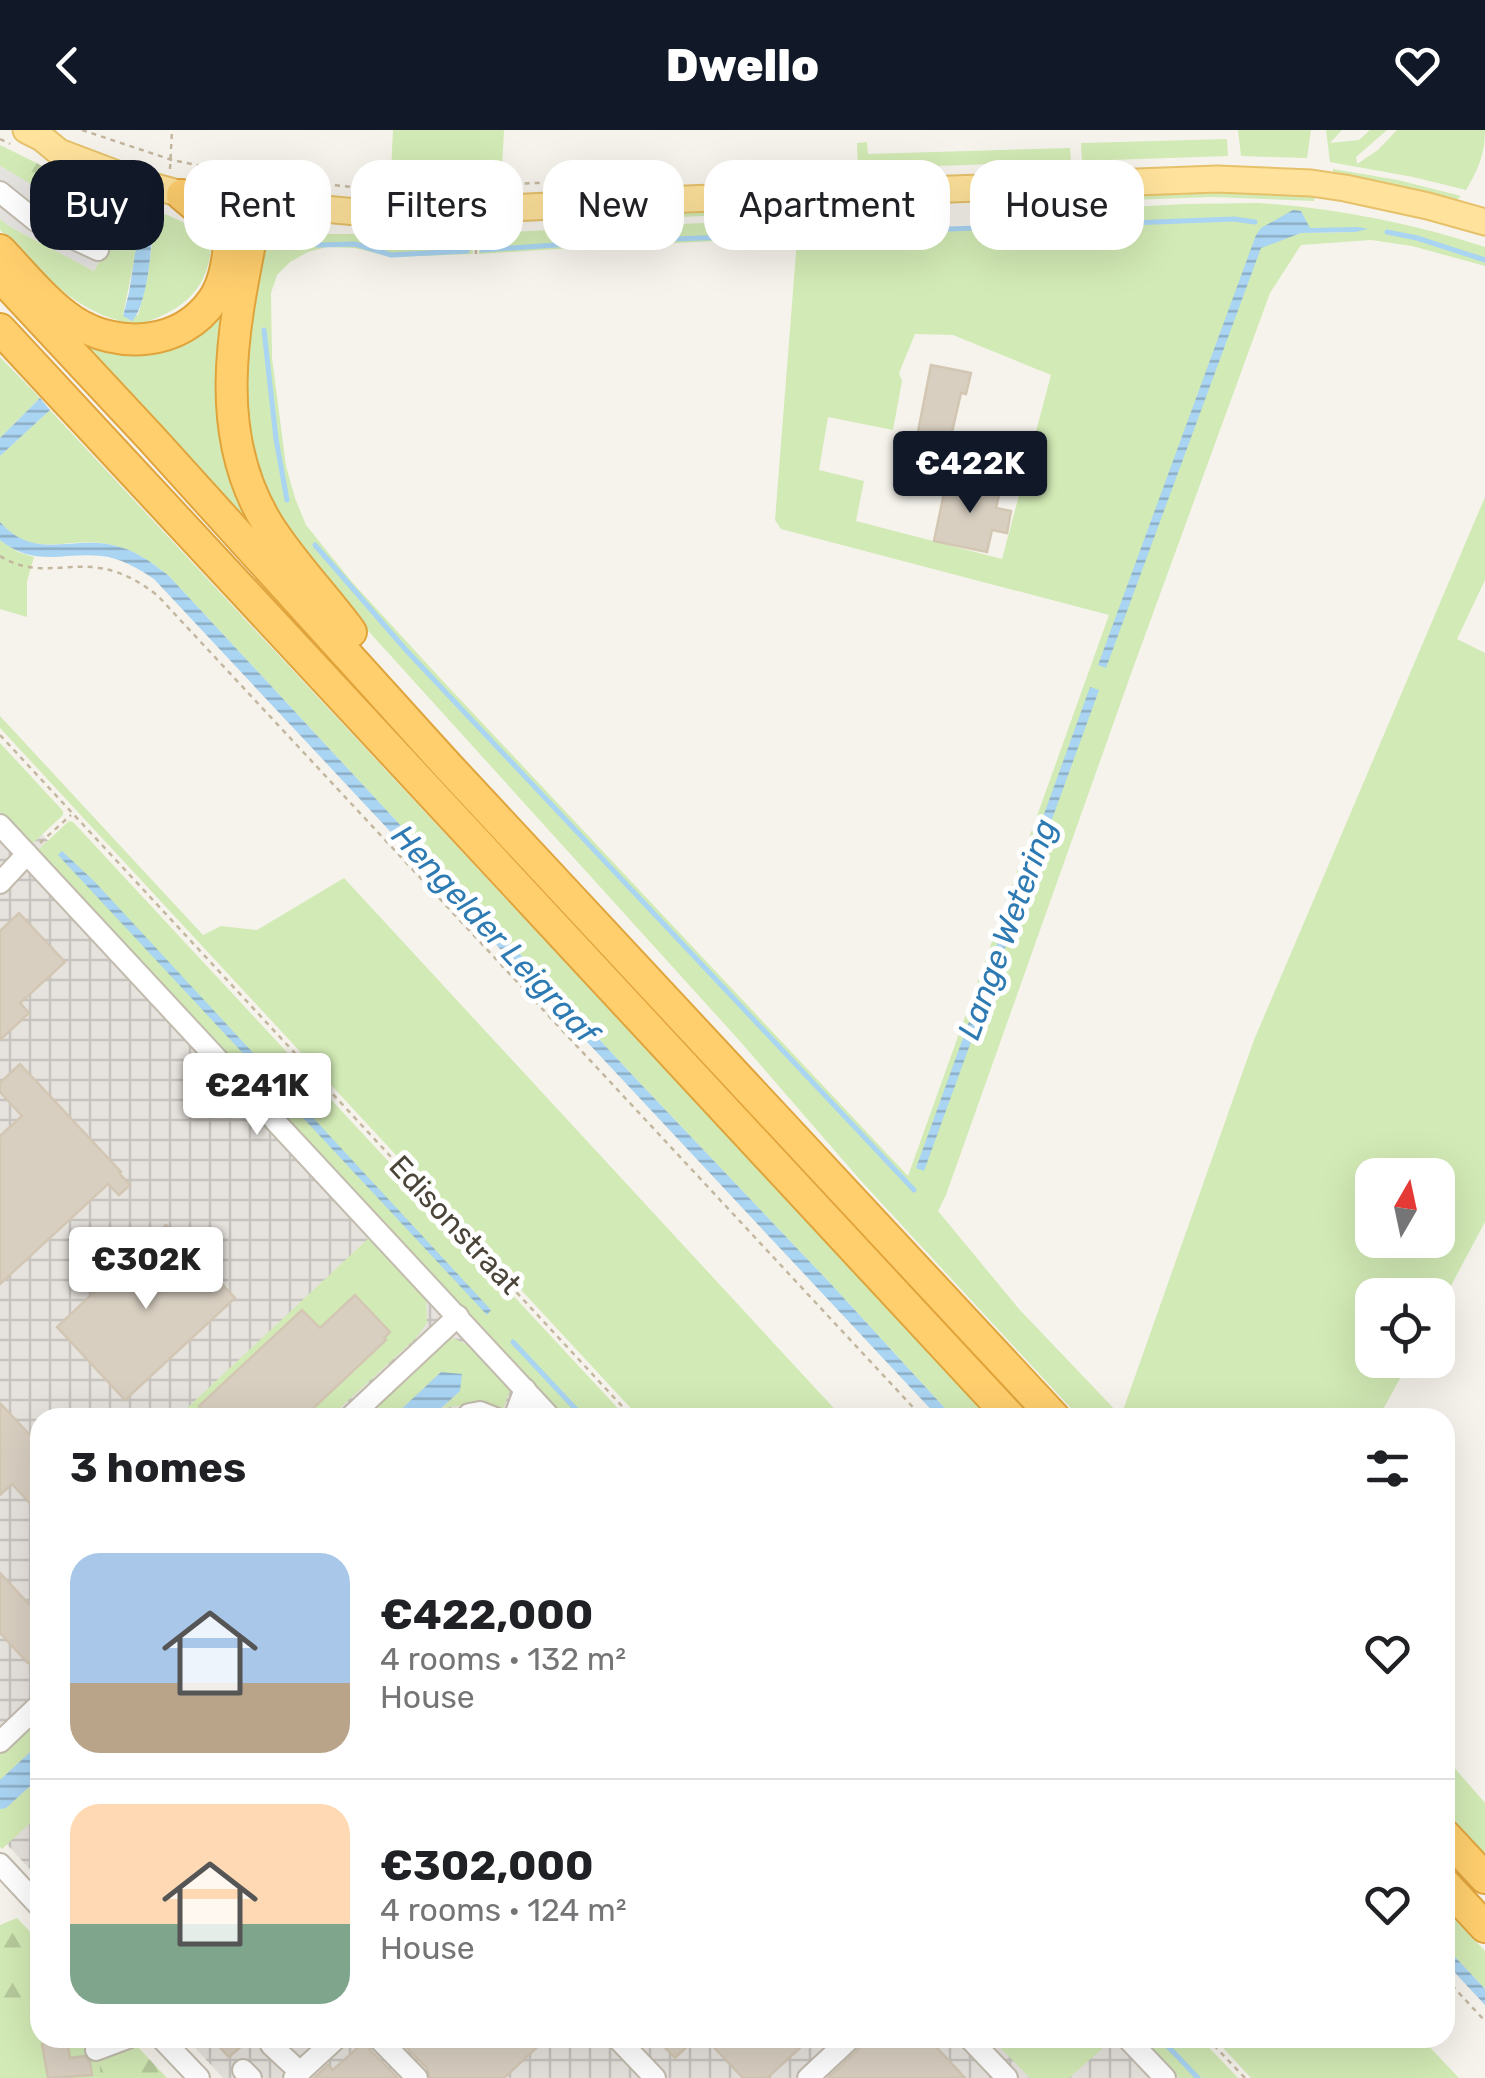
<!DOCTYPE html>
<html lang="en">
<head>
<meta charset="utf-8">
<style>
  body { margin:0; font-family:Rubik,sans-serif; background:#f6f6f6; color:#202124; height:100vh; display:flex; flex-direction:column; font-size:38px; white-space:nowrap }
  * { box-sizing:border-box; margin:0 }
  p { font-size:32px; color:#757577 }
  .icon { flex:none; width:55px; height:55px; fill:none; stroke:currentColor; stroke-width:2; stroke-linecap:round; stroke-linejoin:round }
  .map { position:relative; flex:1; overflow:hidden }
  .drawer { position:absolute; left:30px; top:1278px; width:1425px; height:640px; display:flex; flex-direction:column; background:#fff; border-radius:30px; box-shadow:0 10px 40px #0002 }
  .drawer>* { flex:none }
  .guide { position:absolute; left:30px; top:30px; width:1425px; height:90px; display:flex; gap:20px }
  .needle { width:65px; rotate:9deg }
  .controls { position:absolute; left:1355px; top:1028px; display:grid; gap:20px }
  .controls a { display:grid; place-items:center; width:100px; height:100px; border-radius:20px; background:#fff; box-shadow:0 10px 40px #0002; font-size:50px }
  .price { position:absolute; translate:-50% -85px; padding:0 22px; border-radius:10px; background:#fff; color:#222; font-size:32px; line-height:65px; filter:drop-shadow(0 2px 5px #0008) }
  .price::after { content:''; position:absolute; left:50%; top:60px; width:30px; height:22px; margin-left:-15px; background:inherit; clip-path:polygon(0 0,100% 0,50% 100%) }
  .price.selected { background:#111827; color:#fff }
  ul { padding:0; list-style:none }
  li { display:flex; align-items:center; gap:30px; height:250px; padding:0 40px }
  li+li { border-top:2px solid #e0e0e0 }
  li span { display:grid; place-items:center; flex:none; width:280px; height:200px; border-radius:30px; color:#555 }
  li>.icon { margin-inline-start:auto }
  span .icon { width:120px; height:120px; fill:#fffc; stroke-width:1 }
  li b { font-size:42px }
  h2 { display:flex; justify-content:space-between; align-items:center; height:120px; padding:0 40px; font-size:42px }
  .tag { padding:0 35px; border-radius:30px; background:#fff; box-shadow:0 10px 40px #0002; font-size:35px; line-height:90px }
  .tag.selected { background:#111827; color:#fff }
  header { display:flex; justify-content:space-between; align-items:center; height:130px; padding:0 40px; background:#111827; color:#fff; font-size:45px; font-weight:800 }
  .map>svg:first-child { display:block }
</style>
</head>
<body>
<header><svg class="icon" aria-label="back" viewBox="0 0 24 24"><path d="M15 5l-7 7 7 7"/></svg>Dwello<svg class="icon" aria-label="heart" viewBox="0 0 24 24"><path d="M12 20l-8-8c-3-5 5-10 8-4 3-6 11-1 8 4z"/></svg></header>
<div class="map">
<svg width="1485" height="1948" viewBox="0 0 1485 1948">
  <defs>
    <pattern id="industrial-grid" width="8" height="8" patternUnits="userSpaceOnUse" patternTransform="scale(2.5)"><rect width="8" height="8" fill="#e6e2dd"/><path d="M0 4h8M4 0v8" fill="none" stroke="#c7c3be"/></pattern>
    <pattern id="forest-firs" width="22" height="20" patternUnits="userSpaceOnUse" patternTransform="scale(2.5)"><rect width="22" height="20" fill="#d2eab5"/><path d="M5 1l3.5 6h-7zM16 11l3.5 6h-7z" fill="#b6ca9c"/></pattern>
    <pattern id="water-rules" width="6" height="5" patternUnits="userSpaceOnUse" patternTransform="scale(2.5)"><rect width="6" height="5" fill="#a9d4f2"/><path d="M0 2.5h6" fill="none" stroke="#8caec5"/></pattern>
  </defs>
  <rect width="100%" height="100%" fill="#f6f3ec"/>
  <!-- industrial -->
  <g fill="url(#industrial-grid)">
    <path d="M0,659L584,1287L40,1288V1750L0,1707Z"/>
    <path d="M186,1908H1160L1198,1948H223Z"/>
  </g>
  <!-- green -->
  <g fill="#d2eab5" fill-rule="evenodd">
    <path d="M393,0H504L502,38L391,42Z"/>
    <path d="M1238,0H1311L1307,28L1241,26Z"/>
    <path d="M1326,0H1342L1330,13L1359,10L1370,0H1387L1356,27L1357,34L1378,20L1397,0H1485C1485,24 1478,40 1466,60L1413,47L1330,32Z"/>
    <path d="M1227,9L1228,26L1082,31L1081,13Z"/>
    <path d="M867,12L868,24L1070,18L1071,31L858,39L857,13Z"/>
    <path d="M1333,39L1398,50L1461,66L1453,73L1337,48L1333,43Z"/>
    <path d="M87,58L142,78L137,116L123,185H138C147,155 155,111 152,80C173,85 191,98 212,105C211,136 203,161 176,178C167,184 143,195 132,195C127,195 122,192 117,190C68,176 35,135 0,100V89L9,96L94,141L113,106V102L82,85L90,68Z"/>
    <path d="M1230,59L1316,63L1314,71L1212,67L1077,72L1087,63Z"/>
    <path d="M1258,73C1335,78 1411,93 1485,117V136L1412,116L1371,110L1301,115L1270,163L1132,541L946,1065L938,1081L1019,1179L1121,1286L1254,910L1485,367V450L1457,509L1485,523V1092L1438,1180V1165H1372V1230H1410L1379,1287H1079L862,1052L738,909L343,473L286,400L260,349L252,318L247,287L244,205L265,115L293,105L311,104H471L473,124L391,127L355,118L327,117L308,122L290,132L277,145L271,163L272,228L286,336L295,368L306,395L352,452L440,548L908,1046L1109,485L781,399L775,390L797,110L778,108L614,116L610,97L799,89L798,110L1071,93L1075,80L1185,74ZM1301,81L1309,98L1355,102L1301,103L1285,108L1264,97ZM915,204L953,205L1051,245L1002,429L856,391L864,351L819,340L828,287L893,300L902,251L899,243ZM1372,1045H1438V1110H1372Z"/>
    <path d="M803,74L801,82L608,90V88L612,83Z"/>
    <path d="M599,97L604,116L479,124V104Z"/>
    <path d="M225,165V208L274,422L157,291L64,197L137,217Z"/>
    <path d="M0,227L40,268L0,308Z"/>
    <path d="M50,280L989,1287H953L830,1153L637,950L168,445C152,432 132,419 112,415C69,404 35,432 0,392V326Z"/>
    <path d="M0,410L18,422L34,427L27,451V487L0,479Z"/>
    <path d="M0,586L203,805L221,796L257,800L344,748L842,1287H639L0,598Z"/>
    <path d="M0,613L63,681V685L33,713H29L0,681Z"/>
    <path d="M69,691L73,692L626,1287H564L39,723V719Z"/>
    <path d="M371,1106L426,1165L427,1193L416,1208L330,1287H194L186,1279Z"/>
    <path d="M453,1208L470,1216L510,1261L502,1281L479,1273L442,1278L460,1261L441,1242L393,1287L363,1288L439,1214Z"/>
    <path d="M40,1588V1613L0,1650V1625Z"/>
    <path d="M1445,1627L1485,1673V1727L1445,1684Z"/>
    <path d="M40,1647V1684L2,1719L0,1717V1679L6,1678Z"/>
    <path d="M1445,1779L1485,1821V1859L1445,1816Z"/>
    <path d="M0,1822L40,1908H115L154,1948H0Z"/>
    <path d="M991,1908H1112L1113,1909L1069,1948H1030Z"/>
    <path d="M1141,1908H1200L1238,1948H1179Z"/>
    <path d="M1214,1908H1421L1459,1948H1251Z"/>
  </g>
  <!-- forest -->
  <g fill="url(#forest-firs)">
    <path d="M0,15L87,58L90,68L82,85L0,36Z"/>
    <path d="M17,1788L40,1812V1908H57L40,1911L42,1928L23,1922L20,1915L22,1901L16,1885L0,1884V1795Z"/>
    <path d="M135,1914L167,1948H101L98,1922Z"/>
  </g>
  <!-- parking -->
  <path fill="#e5e3e0" d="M0,36L113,102V106L94,141L9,96L0,89Z"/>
  <!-- water -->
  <g fill="url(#water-rules)">
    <path d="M142,78L152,80C154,104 148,175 132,191L123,186L129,163Z"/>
    <path d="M1293,80L1301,81L1310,98L1358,97L1368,99L1355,102L1301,103L1261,118L1106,538L1098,535L1256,105L1261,98Z"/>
    <path d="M40,268L50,280L0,326V308Z"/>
    <path d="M0,392C35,431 70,406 112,415C134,419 151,432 168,445L637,950L830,1153L953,1287H938L154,449C138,438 120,428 102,426C63,422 35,438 0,410Z"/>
    <path d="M1090,557L1099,560L924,1041L916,1038Z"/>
    <path d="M62,721L94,751L491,1180L487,1185L58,725Z"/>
    <path d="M441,1242L462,1244L460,1261L431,1287H393Z"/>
    <path d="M40,1613V1647L6,1678L0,1679V1650Z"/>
    <path d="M1445,1816L1485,1859V1875L1445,1832Z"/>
  </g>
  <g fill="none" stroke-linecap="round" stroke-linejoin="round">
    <!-- stream -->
    <g stroke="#a9d4f2" stroke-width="5">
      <path d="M1077,95L1234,89L1255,92"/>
      <path d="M1387,102L1417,108L1485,130"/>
      <path d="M616,111L1058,95"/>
      <path d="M317,115L355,114L391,125L467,121"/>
      <path d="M482,120L600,112"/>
      <path d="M264,200L276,309L287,370"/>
      <path d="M315,415L406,520L914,1060"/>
      <path d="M513,1212L584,1288"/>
      <path d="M1160,1908L1198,1948"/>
    </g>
  </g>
  <!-- building -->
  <g fill="#d8cfc1" stroke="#d3c7b4" stroke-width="2.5">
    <path d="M931,235L971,243L966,264L961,263L947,324L915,317Z"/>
    <path d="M947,349L1000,360L996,378L1011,381L1007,403L992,400L987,422L934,411Z"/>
    <path d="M19,783L65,832L20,873L29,883L0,910V801Z"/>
    <path d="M20,934L121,1042L119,1043L130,1055L119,1065L108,1054L0,1154V1006L22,986L0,962V953Z"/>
    <path d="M166,1095L235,1168L125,1270L57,1197Z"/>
    <path d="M355,1165L390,1202L384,1208L386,1210L303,1288H210L199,1276L302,1180L320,1198Z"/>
    <path d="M0,1273L40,1316V1384L12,1354L0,1365Z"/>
    <path d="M0,1443L40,1486V1539L32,1530L28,1533L0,1503Z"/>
    <path d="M211,1908H251L229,1927Z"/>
    <path d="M412,1908H547L504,1948H430L427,1938L404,1915Z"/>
    <path d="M656,1908H696L675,1928Z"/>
    <path d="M705,1908H811L767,1948H743Z"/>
    <path d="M867,1908H928L965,1948H828L860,1918Z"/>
    <path d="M67,1910L70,1928L84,1926L90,1932L92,1945L48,1948L42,1914Z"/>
    <path d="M365,1911L368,1918L398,1948H314L328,1935L333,1940Z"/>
  </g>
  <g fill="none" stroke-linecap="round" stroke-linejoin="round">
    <defs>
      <g id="minor">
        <path d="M0,62L36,91L98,120"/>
        <path d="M0,695L551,1288"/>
        <path d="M0,753L27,724"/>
        <path d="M349,1288L458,1186"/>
        <path d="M468,1288L469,1284L480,1282L495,1288"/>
        <path d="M514,1288L525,1259"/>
        <path d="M0,1612L40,1574"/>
        <path d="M0,1734L40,1777"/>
        <path d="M161,1908L199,1948"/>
        <path d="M378,1908L417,1948"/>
        <path d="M617,1908L655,1948"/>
        <path d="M969,1908L1007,1948"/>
        <path d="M1127,1908L1165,1948"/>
        <path d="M271,1915L300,1942L294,1948"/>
        <path d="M96,1920L128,1908"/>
        <path d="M243,1940L251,1948"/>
        <path d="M300,1942L337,1908"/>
        <path d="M808,1948L851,1908"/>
      </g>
      <path id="major" d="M26,0L42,8L59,22L141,53L215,73L225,74L258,73L368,83H412L687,69L1217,49L1311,53L1345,58L1428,76L1485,92"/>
      <g id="highway">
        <path d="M182,65L231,106"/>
        <path d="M258,73C238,179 206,293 267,393C291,432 324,465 351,502"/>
        <path d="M0,120C23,144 45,172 73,191C118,220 181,216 213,170C225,153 227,131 230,111"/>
        <path d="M0,146L151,308L446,634L1055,1288"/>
        <path d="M0,199L1011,1288"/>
        <path d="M1445,1705L1485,1748"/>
        <path d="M1445,1754L1485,1797"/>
      </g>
    </defs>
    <!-- minor casing -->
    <use href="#minor" stroke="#c2bbae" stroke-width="24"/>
    <!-- major casing -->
    <use href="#major" stroke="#e6c16a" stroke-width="29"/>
    <!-- highway casing -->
    <use href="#highway" stroke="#e0a43c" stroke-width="34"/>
    <!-- path -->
    <g stroke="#c4b79f" stroke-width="2.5" stroke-dasharray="5 5" stroke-linecap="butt">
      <path d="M82,0L172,30L255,47L372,59L593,51"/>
      <path d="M0,9L10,14"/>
      <path d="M170,39L172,0"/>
      <path d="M603,93L608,116"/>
      <path d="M475,100L476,124"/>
      <path d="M278,107L298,101H314"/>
      <path d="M0,426C32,446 59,435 93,437C119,440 138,450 158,466L923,1288"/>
      <path d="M0,605L633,1288"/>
      <path d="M40,713L71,685"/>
      <path d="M1445,1848L1485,1891"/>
      <path d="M1207,1908L1245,1948"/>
    </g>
    <!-- minor -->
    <use href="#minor" stroke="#fff" stroke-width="20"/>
    <!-- major -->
    <use href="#major" stroke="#ffe39c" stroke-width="25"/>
    <!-- highway -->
    <use href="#highway" stroke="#ffcf6e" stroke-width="30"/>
  </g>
  <g text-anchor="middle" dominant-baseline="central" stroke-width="10" stroke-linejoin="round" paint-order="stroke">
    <!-- street labels -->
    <g font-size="30" fill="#4b4439" stroke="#fff">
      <text transform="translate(455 1095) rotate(47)">Edisonstraat</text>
    </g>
    <!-- water labels -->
    <g font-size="32" font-style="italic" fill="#2e7ab2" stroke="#fff">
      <text transform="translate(1007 799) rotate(-70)">Lange Wetering</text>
      <text transform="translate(495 804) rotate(47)">Hengelder Leigraaf</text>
    </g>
  </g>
</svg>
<div class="controls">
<a><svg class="needle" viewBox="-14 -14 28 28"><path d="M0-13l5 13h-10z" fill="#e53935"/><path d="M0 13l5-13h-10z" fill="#757577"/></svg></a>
<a><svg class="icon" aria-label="locate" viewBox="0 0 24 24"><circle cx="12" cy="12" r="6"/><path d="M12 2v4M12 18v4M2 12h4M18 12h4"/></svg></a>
</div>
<b class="price selected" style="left:970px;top:386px">€422K</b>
<b class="price" style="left:257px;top:1008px">€241K</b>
<b class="price" style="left:146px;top:1182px">€302K</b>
<div class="guide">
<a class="tag selected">Buy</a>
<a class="tag">Rent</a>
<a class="tag">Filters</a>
<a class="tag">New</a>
<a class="tag">Apartment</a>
<a class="tag">House</a>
</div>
<section class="drawer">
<h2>3 homes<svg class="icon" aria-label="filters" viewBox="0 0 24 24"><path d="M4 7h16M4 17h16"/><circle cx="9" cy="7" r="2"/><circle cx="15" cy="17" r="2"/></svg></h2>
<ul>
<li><span style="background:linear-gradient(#a9c7e8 65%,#b9a48a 0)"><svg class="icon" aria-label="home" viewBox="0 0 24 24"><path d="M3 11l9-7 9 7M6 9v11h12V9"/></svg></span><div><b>€422,000</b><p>4 rooms · 132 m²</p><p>House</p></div><svg class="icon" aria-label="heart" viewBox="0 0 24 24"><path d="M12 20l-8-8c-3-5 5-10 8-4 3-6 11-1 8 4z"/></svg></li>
<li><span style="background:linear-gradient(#ffd9b3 60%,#7fa58c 0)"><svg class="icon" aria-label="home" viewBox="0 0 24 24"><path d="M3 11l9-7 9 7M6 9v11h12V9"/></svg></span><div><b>€302,000</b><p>4 rooms · 124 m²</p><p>House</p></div><svg class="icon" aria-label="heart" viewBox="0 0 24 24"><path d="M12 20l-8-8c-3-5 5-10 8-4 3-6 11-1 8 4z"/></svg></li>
</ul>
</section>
</div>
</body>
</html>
